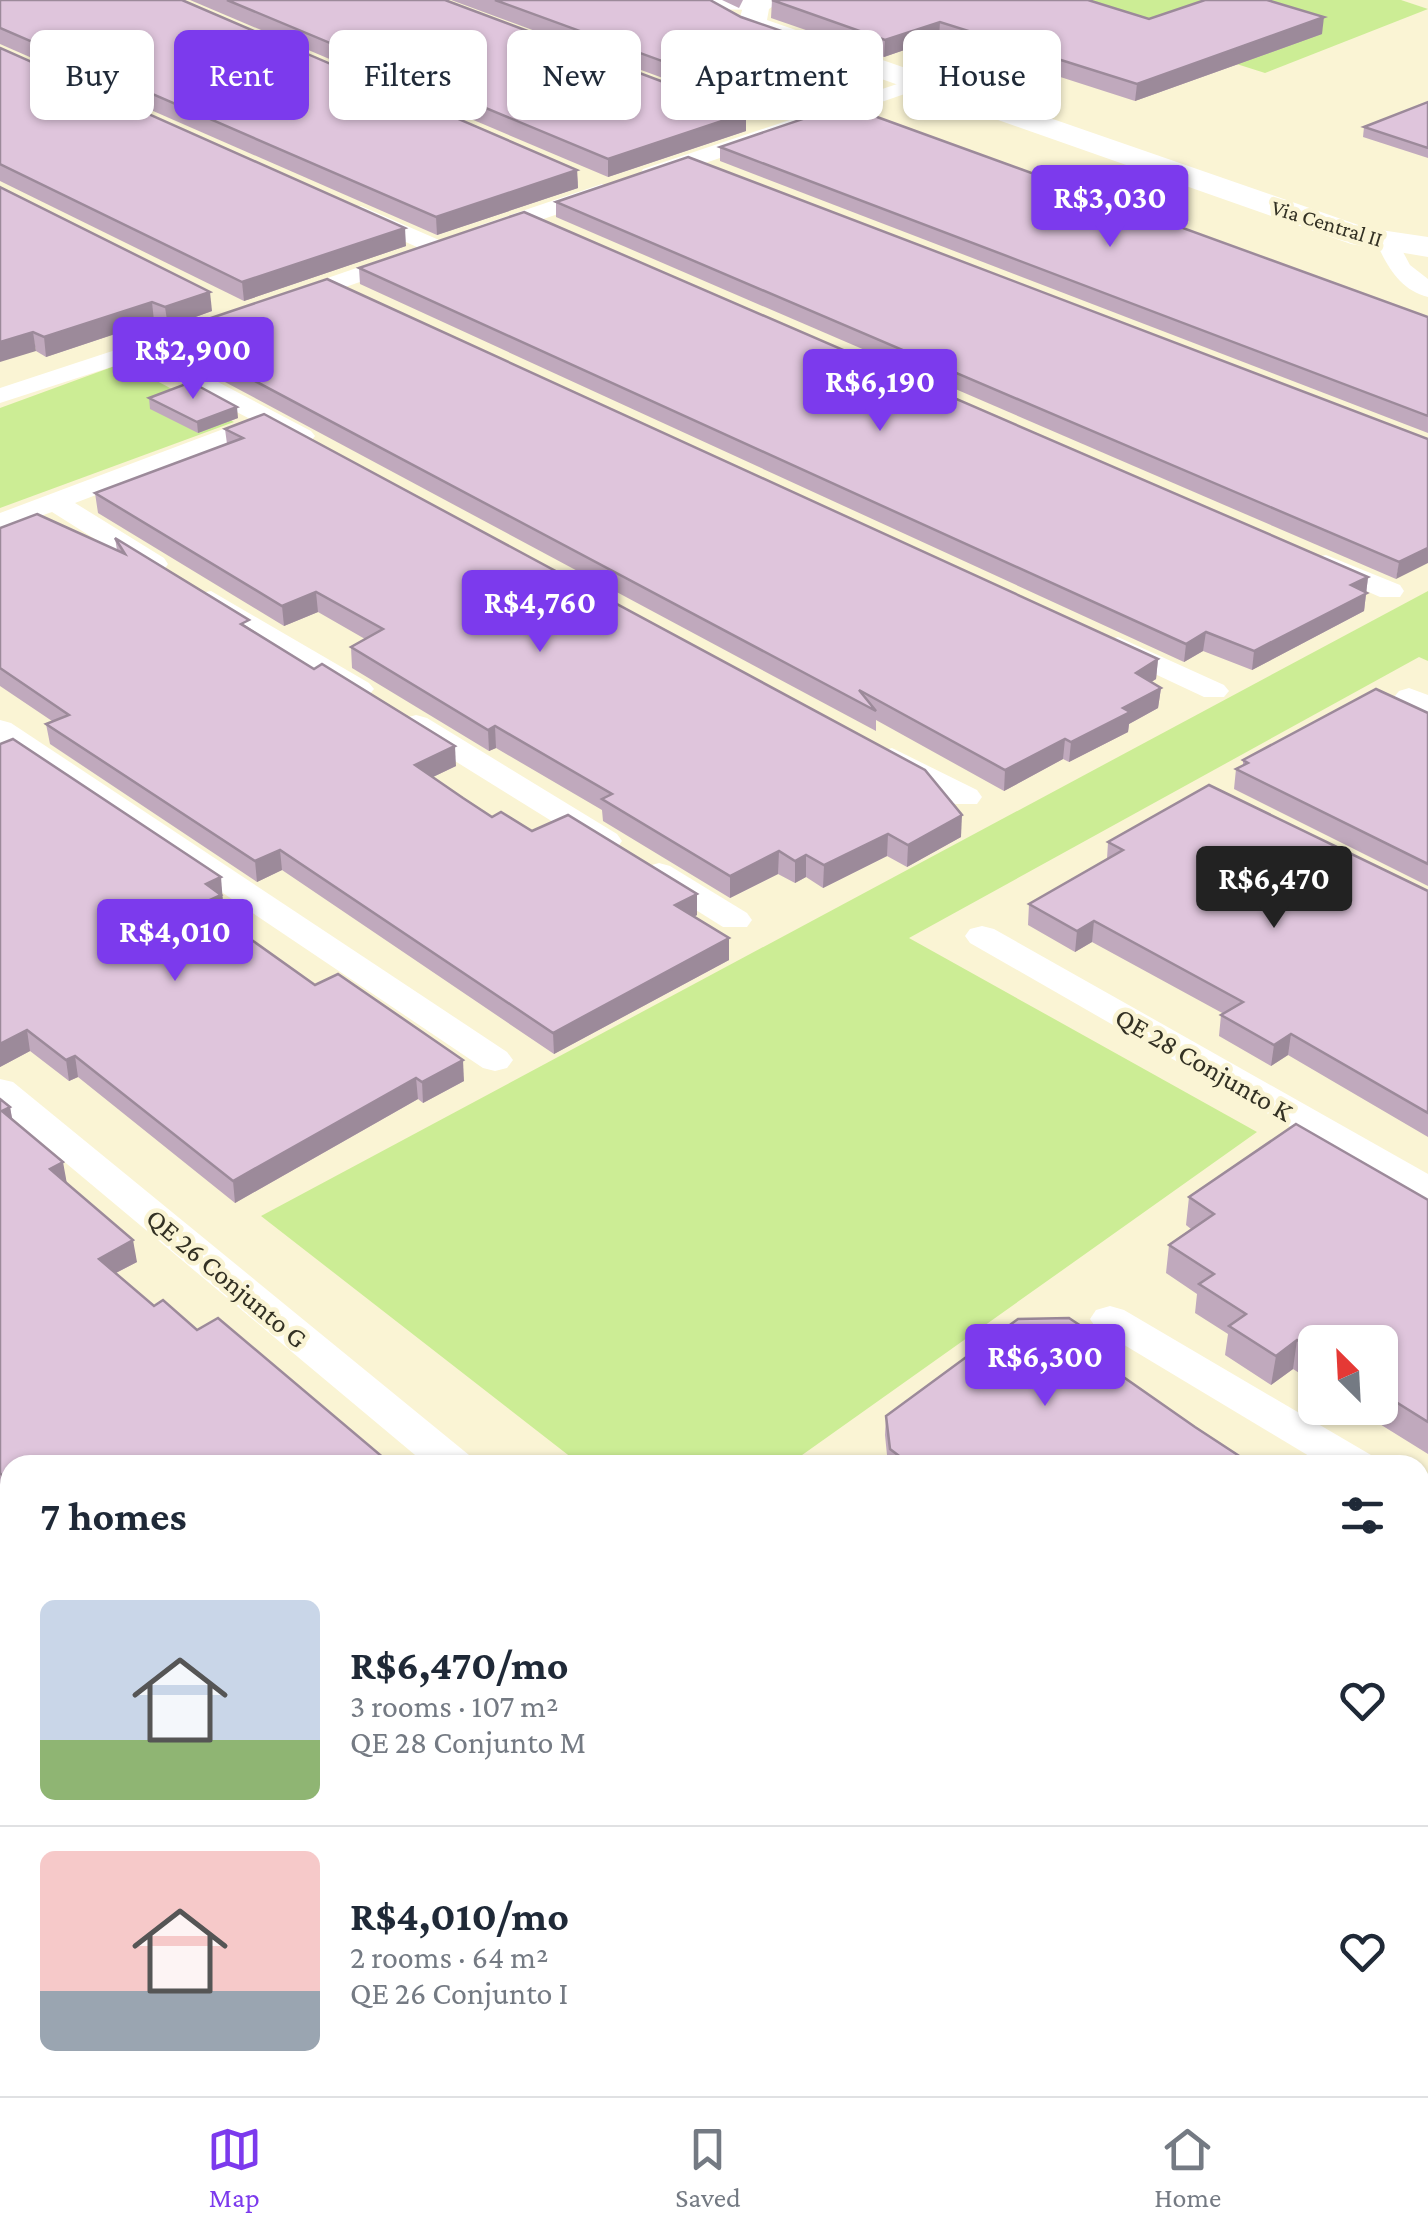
<!DOCTYPE html>
<html lang="en">
<head>
<meta charset="utf-8">
<style>
  body { margin:0; font-family:"Crimson Pro",serif; background:#f2f2f3; color:#1f2937; height:100vh; display:flex; flex-direction:column; font-size:38px; white-space:nowrap }
  * { box-sizing:border-box; margin:0 }
  p { font-size:32px; color:#747a83 }
  .icon { flex:none; width:55px; height:55px; fill:none; stroke:currentColor; stroke-width:2; stroke-linecap:round; stroke-linejoin:round }
  .map { position:relative; flex:1; overflow:hidden }
  .side { position:absolute; left:0px; top:1455px; width:1430px; height:642px; display:flex; flex-direction:column; background:#fff; border-radius:30px 30px 0 0; box-shadow:0 2px 8px #0004 }
  .side>* { flex:none }
  .top-card { position:absolute; left:30px; top:30px; width:1370px; height:90px; display:flex; gap:20px }
  .needle { width:65px; rotate:336deg }
  .buttons { position:absolute; left:1298px; top:1325px; display:grid; gap:20px }
  .buttons a { display:grid; place-items:center; width:100px; height:100px; border-radius:15px; background:#fff; box-shadow:0 2px 8px #0004; font-size:50px }
  .price { position:absolute; translate:-50% -85px; padding:0 22px; border-radius:10px; background:#7c3aed; color:#fff; font-size:32px; line-height:65px; filter:drop-shadow(0 2px 5px #0008) }
  .price::after { content:''; position:absolute; left:50%; top:60px; width:30px; height:22px; margin-left:-15px; background:inherit; clip-path:polygon(0 0,100% 0,50% 100%) }
  .price.current { background:#222; color:#fff }
  ul { padding:0; list-style:none }
  li { display:flex; align-items:center; gap:30px; height:250px; padding:0 40px }
  li+li { border-top:2px solid #e0e1e3 }
  li span { display:grid; place-items:center; flex:none; width:280px; height:200px; border-radius:15px; color:#555 }
  li>.icon { margin-inline-start:auto }
  span .icon { width:120px; height:120px; fill:#fffc; stroke-width:1 }
  li b { font-size:42px }
  h2 { display:flex; justify-content:space-between; align-items:center; height:120px; padding:0 40px; font-size:42px }
  .pill { padding:0 35px; border-radius:15px; background:#fff; box-shadow:0 2px 8px #0004; font-size:35px; line-height:90px }
  .pill.current { background:#7c3aed; color:#fff }
  .menu { display:flex; justify-content:space-around; align-items:center; height:140px; border-top:2px solid #e0e1e3; background:#fff; font-size:28px; color:#747a83 }
  .menu a { display:grid; justify-items:center; gap:5px }
  .menu .current { color:#7c3aed }
  .map>svg:first-child { display:block }
</style>
</head>
<body>
<div class="map">
<svg width="1428" height="2096" viewBox="0 0 1428 2096">
  <rect width="100%" height="100%" fill="#faf4d4"/>
  <!-- green -->
  <g fill="#cced95">
    <path d="M1035,0H1401L1428,9L1265,73Z"/>
    <path d="M123,363L234,422L0,508V408Z"/>
    <path d="M1428,591V661L1419,657L909,938L1257,1132L788,1465H581L261,1216Z"/>
    <path d="M10,1847V1975L0,1981V1853Z"/>
  </g>
  <g fill="none" stroke-linecap="round" stroke-linejoin="round">
    <!-- street -->
    <g fill="#fff" fill-rule="evenodd">
      <path d="M701,0H763L765,4L756,10L708,9L701,7Z"/>
      <path d="M915,78L925,84L922,88L659,179H643L640,174L643,169Z"/>
      <path d="M602,184L613,191L610,196L494,236H478L475,231L478,226Z"/>
      <path d="M361,206L446,243L449,248L446,253H430L353,218L350,213L353,208Z"/>
      <path d="M1387,235L1395,237L1410,265L1428,279V297C1400,290 1387,266 1376,242Z"/>
      <path d="M403,252L411,254L414,259L411,264L300,303L292,305L280,298L284,293Z"/>
      <path d="M243,308L251,310L255,315L251,320L159,351L311,431L315,436L311,441H293L269,429L75,503L164,558L168,564L164,570H144L52,512L0,530V513L250,419L136,359L0,403V388Z"/>
      <path d="M1326,555L1400,585L1404,591L1400,597H1380L1316,569L1312,563L1316,557Z"/>
      <path d="M211,591L369,683L374,689L369,695H349L201,605L197,599L201,593Z"/>
      <path d="M1118,637L1224,685L1229,691L1224,697H1204L1108,652L1104,646L1108,640Z"/>
      <path d="M1409,688L1428,695V715L1399,703L1394,697L1399,691Z"/>
      <path d="M416,715L427,718L617,834L622,841L617,848H595L405,730L401,724L405,718Z"/>
      <path d="M0,720L11,723L507,1052L513,1060L507,1068L495,1071L483,1068L0,743Z"/>
      <path d="M892,748L977,790L982,797L977,804H955L881,763L877,757L881,751Z"/>
      <path d="M659,863L670,866L747,913L752,920L747,927H723L648,880L643,873L648,866Z"/>
      <path d="M982,926L994,929L1428,1174V1202L1415,1198L970,943L965,936L970,929Z"/>
      <path d="M0,1079L13,1082L469,1455L475,1465H427L0,1108Z"/>
      <path d="M1110,1306L1124,1310L1371,1455L1377,1465H1324L1096,1328L1090,1319L1096,1310Z"/>
      <path d="M1420,1487L1428,1489V1522L1420,1520Z"/>
      <path d="M0,1566L10,1569V1608L0,1605Z"/>
      <path d="M1420,1939L1428,1942V1988L1420,1985Z"/>
      <path d="M130,2088H185L189,2096H134Z"/>
      <path d="M830,2088H888L892,2096H834Z"/>
    </g>
    <!-- secondary -->
    <path fill="#fff" fill-rule="evenodd" d="M745,0H782L769,9L767,20L1367,228L1428,237V257L1351,244L742,30L738,24Z"/>
  </g>
  <!-- wall -->
  <g fill="#c0a9bd">
    <path d="M0,0L577,170L578,188L437,235L0,44Z"/>
    <path d="M190,0H445L746,131L608,177Z"/>
    <path d="M451,0H710L741,17L864,66V83L814,102V108L777,120Z"/>
    <path d="M722,0H743L739,8Z"/>
    <path d="M772,0L1149,19L1322,34L1135,101L939,38L884,57L771,18Z"/>
    <path d="M0,48L406,246L244,301L0,181Z"/>
    <path d="M1428,102V158L1363,137L1364,127Z"/>
    <path d="M720,147L1428,317V433L720,161Z"/>
    <path d="M0,187L212,311L168,327L154,321L46,357L36,351Z"/>
    <path d="M556,202L1428,439L1396,579L556,217Z"/>
    <path d="M359,268L1368,577L1364,611L1252,670L1203,651L1184,662L360,284Z"/>
    <path d="M196,323L1158,659L1156,679L1151,682L1161,688L1158,708L1129,724L1128,732L1069,762L1063,759L1004,791L876,720V731L225,382L223,364L236,360L198,340Z"/>
    <path d="M149,398L238,418L198,433L150,409Z"/>
    <path d="M225,429L961,837L907,867L887,856L823,888L806,877L795,883L778,874L730,898L603,821L602,810L496,748L489,751L352,668L351,647L365,639L318,612L284,626L98,513L95,493L227,444Z"/>
    <path d="M0,528L117,550L115,538L456,766L433,777L492,817L697,894V915L694,917L729,938V960L554,1054L282,870L257,882L50,744L46,724L52,721L0,686Z"/>
    <path d="M1428,713V886L1234,789L1236,769L1243,766V760Z"/>
    <path d="M0,744L223,898H222L224,915L220,917L315,985L464,1081L423,1103L418,1099L235,1203L78,1077L69,1081L30,1051L0,1067Z"/>
    <path d="M1108,842L1428,891V1137L1288,1055L1271,1066L1219,1036L1221,1015L1224,1014L1092,942L1075,952L1028,925L1029,904L1107,859Z"/>
    <path d="M0,1099L10,1107L12,1120L137,1262L116,1273L10,1465V1501L0,1491Z"/>
    <path d="M1189,1197L1428,1200V1454L1354,1408H1380V1342H1315V1383L1293,1369L1271,1385L1225,1355L1228,1334L1195,1313L1197,1294L1166,1273L1169,1245L1191,1229L1186,1225Z"/>
    <path d="M1118,1371L1116,1372L1195,1427L1253,1465H888L885,1435L886,1416Z"/>
    <path d="M10,1626V1820L9,1819L0,1824Z"/>
    <path d="M1428,1652V1925L1420,1919V1659Z"/>
    <path d="M261,2088H702L711,2096H269Z"/>
    <path d="M919,2088H1420L1428,2096H987L983,2092L979,2096H928Z"/>
  </g>
  <!-- shaded-wall -->
  <g fill="#9c8a9a">
    <path d="M1324,17L1322,34L1135,101L1137,84Z"/>
    <path d="M940,22L939,38L884,57L885,40Z"/>
    <path d="M864,66V83L814,102V108L777,120V103L806,88Z"/>
    <path d="M746,113V131L608,177V159Z"/>
    <path d="M577,170L578,188L437,235L436,217Z"/>
    <path d="M405,228L406,246L244,301L242,282Z"/>
    <path d="M210,292L212,311L168,327L165,307Z"/>
    <path d="M152,302L154,321L46,357L44,337Z"/>
    <path d="M33,332L36,351L0,362V342Z"/>
    <path d="M237,407L238,418L198,433L197,422Z"/>
    <path d="M1428,548V563L1396,579L1399,562Z"/>
    <path d="M1368,577L1364,611L1252,670L1254,651L1351,585Z"/>
    <path d="M316,592L318,612L284,626L282,606Z"/>
    <path d="M1206,632L1203,651L1184,662L1186,644Z"/>
    <path d="M1158,659L1156,679L1134,693L1136,673Z"/>
    <path d="M1161,688L1158,708L1129,724L1128,732L1069,762L1071,742L1123,708Z"/>
    <path d="M495,726L496,748L489,751L488,730Z"/>
    <path d="M1065,739L1063,759L1004,791L1005,770Z"/>
    <path d="M455,746L456,766L416,785L415,765Z"/>
    <path d="M962,815L961,837L907,867L908,845Z"/>
    <path d="M888,834L887,856L823,888L824,865Z"/>
    <path d="M280,850L282,870L257,882L255,861Z"/>
    <path d="M779,851L778,874L730,898V876Z"/>
    <path d="M806,855V877L795,883V861Z"/>
    <path d="M221,877L224,915L204,925L201,904L206,884Z"/>
    <path d="M697,894V915L676,926L675,905Z"/>
    <path d="M1094,921L1092,942L1075,952L1077,931Z"/>
    <path d="M729,938V960L554,1054L553,1033Z"/>
    <path d="M27,1030L30,1051L0,1067V1044Z"/>
    <path d="M1291,1034L1288,1055L1271,1066L1274,1045Z"/>
    <path d="M75,1056L78,1077L69,1081L66,1060Z"/>
    <path d="M463,1060L464,1081L423,1103L422,1082Z"/>
    <path d="M416,1078L418,1099L235,1203L233,1181Z"/>
    <path d="M10,1107L14,1128L2,1111Z"/>
    <path d="M63,1162L67,1184L50,1169Z"/>
    <path d="M133,1240L137,1262L102,1280L99,1259Z"/>
    <path d="M1297,1340L1293,1369L1271,1385L1276,1356Z"/>
    <path d="M1120,1352L1118,1371L1100,1381L1102,1362Z"/>
    <path d="M3,1794L9,1819L0,1824V1796Z"/>
    <rect x="936" y="2088" width="5" height="8"/>
    <path d="M963,2088H983V2092L979,2096H959L960,2091Z"/>
  </g>
  <!-- building -->
  <g fill="#dfc5dc" stroke="#9c8a9a" stroke-width="2.5">
    <path d="M0,0H182L577,170L436,217L0,28Z"/>
    <path d="M227,0H445L746,113L608,159Z"/>
    <path d="M495,0H710L741,17L845,53L836,56L864,66L806,88L814,91L777,103Z"/>
    <path d="M772,0H1088L1149,19L1205,0H1267L1324,17L1137,84L940,22L885,40Z"/>
    <path d="M0,48L405,228L242,282L0,164Z"/>
    <path d="M1428,102V148L1364,127Z"/>
    <path d="M844,105L1428,317V416L720,147Z"/>
    <path d="M688,157L1428,439V548L1399,562L556,202Z"/>
    <path d="M0,187L210,292L165,307L152,302L44,337L33,332L0,342Z"/>
    <path d="M524,212L1368,577L1351,585L1367,593L1254,651L1206,632L1186,644L359,268Z"/>
    <path d="M327,279L1158,659L1136,673L1161,688L1123,708L1130,712L1071,742L1065,739L1005,770L859,690L876,711L223,364L256,354L196,323Z"/>
    <path d="M191,382L237,407L197,422L149,398Z"/>
    <path d="M264,414L925,770L962,815L908,845L888,834L824,865L806,855L795,861L779,851L730,876L602,799L612,794L495,726L488,730L351,647L383,629L316,592L282,606L95,493L243,438L225,429Z"/>
    <path d="M37,514L125,554L115,538L249,620L241,624L314,669L322,664L455,746L415,765L463,798L492,817L501,812L532,831L568,815L697,894L675,905L729,938L553,1033L280,850L255,861L46,724L69,715L0,668V528Z"/>
    <path d="M1376,689L1428,713V864L1236,769L1248,763L1243,760Z"/>
    <path d="M13,739L221,877L206,884L221,895L201,904L315,985L338,974L463,1060L422,1082L416,1078L233,1181L75,1056L66,1060L27,1030L0,1044V744Z"/>
    <path d="M1209,785L1428,891V1113L1291,1034L1274,1045L1221,1015L1243,1002L1094,921L1077,931L1029,904L1123,850L1108,842Z"/>
    <path d="M0,1099L10,1107L2,1111L63,1162L50,1169L133,1240L99,1259L154,1306L163,1300L197,1330L218,1318L392,1465H10V1484L0,1473Z"/>
    <path d="M1296,1124L1428,1200V1422L1380,1392V1342H1315V1351L1297,1340L1276,1356L1229,1326L1246,1314L1199,1284L1214,1274L1169,1245L1214,1214L1189,1197Z"/>
    <path d="M1069,1318L1120,1352L1102,1362L1195,1427L1253,1465H911L890,1449L886,1416L1018,1319Z"/>
    <path d="M10,1626V1801L3,1794L0,1796V1633Z"/>
    <path d="M1428,1652V1903L1420,1897V1659Z"/>
    <path d="M1420,1984L1428,1990V2096H1016L1006,2088H1420Z"/>
    <path d="M0,2058L10,2069V2088H26L33,2096H0Z"/>
    <path d="M275,2088H702L711,2096H283Z"/>
    <path d="M96,2090L102,2096H88Z"/>
  </g>
  <g text-anchor="middle" dominant-baseline="central" stroke-width="9" stroke-linejoin="round" paint-order="stroke">
    <!-- far-street labels -->
    <g font-size="22" fill="#333124" stroke="#faf4d4">
      <text transform="translate(1327 223) rotate(17)">Via Central II</text>
    </g>
    <!-- street labels -->
    <g font-size="28" fill="#333124" stroke="#faf4d4">
      <text transform="translate(1204 1064) rotate(30)">QE 28 Conjunto K</text>
      <text transform="translate(227 1278) rotate(40)">QE 26 Conjunto G</text>
    </g>
  </g>
</svg>
<div class="buttons">
<a><svg class="needle" viewBox="-14 -14 28 28"><path d="M0-13l5 13h-10z" fill="#e53935"/><path d="M0 13l5-13h-10z" fill="#747a83"/></svg></a>
</div>
<b class="price" style="left:1110px;top:250px">R$3,030</b>
<b class="price" style="left:193px;top:402px">R$2,900</b>
<b class="price" style="left:880px;top:434px">R$6,190</b>
<b class="price" style="left:540px;top:655px">R$4,760</b>
<b class="price current" style="left:1274px;top:931px">R$6,470</b>
<b class="price" style="left:175px;top:984px">R$4,010</b>
<b class="price" style="left:1045px;top:1409px">R$6,300</b>
<div class="top-card">
<a class="pill">Buy</a>
<a class="pill current">Rent</a>
<a class="pill">Filters</a>
<a class="pill">New</a>
<a class="pill">Apartment</a>
<a class="pill">House</a>
</div>
<section class="side">
<h2>7 homes<svg class="icon" aria-label="filters" viewBox="0 0 24 24"><path d="M4 7h16M4 17h16"/><circle cx="9" cy="7" r="2"/><circle cx="15" cy="17" r="2"/></svg></h2>
<ul>
<li><span style="background:linear-gradient(#c9d6e8 70%,#8fb573 0)"><svg class="icon" aria-label="home" viewBox="0 0 24 24"><path d="M3 11l9-7 9 7M6 9v11h12V9"/></svg></span><div><b>R$6,470/mo</b><p>3 rooms · 107 m²</p><p>QE 28 Conjunto M</p></div><svg class="icon" aria-label="heart" viewBox="0 0 24 24"><path d="M12 20l-8-8c-3-5 5-10 8-4 3-6 11-1 8 4z"/></svg></li>
<li><span style="background:linear-gradient(#f6c9c9 70%,#9aa5b1 0)"><svg class="icon" aria-label="home" viewBox="0 0 24 24"><path d="M3 11l9-7 9 7M6 9v11h12V9"/></svg></span><div><b>R$4,010/mo</b><p>2 rooms · 64 m²</p><p>QE 26 Conjunto I</p></div><svg class="icon" aria-label="heart" viewBox="0 0 24 24"><path d="M12 20l-8-8c-3-5 5-10 8-4 3-6 11-1 8 4z"/></svg></li>
</ul>
</section>
</div>
<nav class="menu">
<a class="current"><svg class="icon" aria-label="map" viewBox="0 0 24 24"><path d="M3 6l6-2 6 2 6-2v14l-6 2-6-2-6 2zM9 4v14M15 6v14"/></svg>Map</a>
<a><svg class="icon" aria-label="saved" viewBox="0 0 24 24"><path d="M7 4h10v16l-5-4-5 4z"/></svg>Saved</a>
<a><svg class="icon" aria-label="home" viewBox="0 0 24 24"><path d="M3 11l9-7 9 7M6 9v11h12V9"/></svg>Home</a>
</nav>
</body>
</html>
